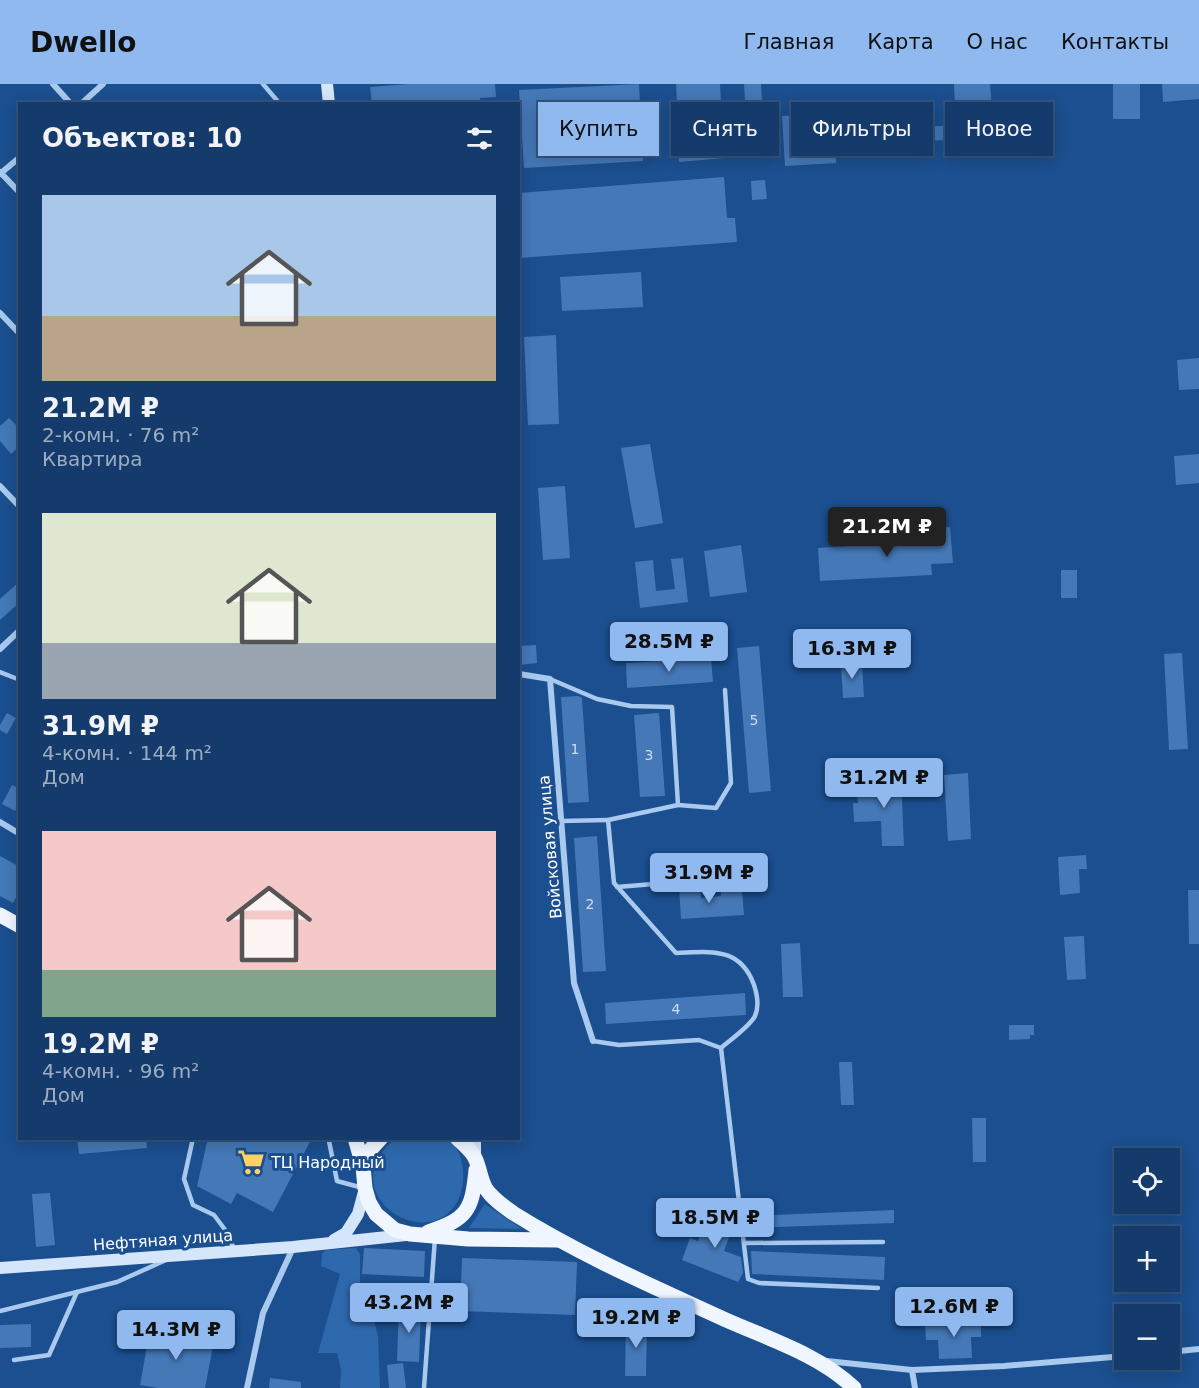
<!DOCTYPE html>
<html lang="ru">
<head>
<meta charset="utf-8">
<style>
  body { margin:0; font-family:"DejaVu Sans",sans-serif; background:#1d4271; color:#f1f3f6; height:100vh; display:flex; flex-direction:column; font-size:22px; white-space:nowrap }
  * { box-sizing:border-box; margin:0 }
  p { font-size:20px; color:#9dadc1 }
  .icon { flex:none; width:33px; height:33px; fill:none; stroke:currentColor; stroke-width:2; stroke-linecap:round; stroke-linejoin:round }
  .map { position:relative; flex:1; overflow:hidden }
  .panel { position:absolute; left:18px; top:18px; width:502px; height:1038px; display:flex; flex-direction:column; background:#143b6b; border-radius:0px; box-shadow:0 3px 15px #0003,0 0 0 2px #33557e }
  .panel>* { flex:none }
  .hud { position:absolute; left:538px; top:18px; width:570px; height:54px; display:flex; gap:12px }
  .buttons { position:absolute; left:1114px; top:1064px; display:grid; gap:12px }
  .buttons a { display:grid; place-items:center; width:66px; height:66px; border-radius:0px; background:#143b6b; box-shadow:0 3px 15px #0003,0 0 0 2px #33557e; font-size:30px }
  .price { position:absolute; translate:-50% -51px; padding:0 14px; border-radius:6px; background:#90b9f0; color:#111; font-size:20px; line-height:39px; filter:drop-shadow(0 2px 3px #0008) }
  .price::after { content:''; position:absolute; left:50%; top:36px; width:18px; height:14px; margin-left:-9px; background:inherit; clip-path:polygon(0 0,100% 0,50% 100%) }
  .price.on { background:#222; color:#fff }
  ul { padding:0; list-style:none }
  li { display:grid; align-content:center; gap:12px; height:318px; padding:0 24px }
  li span { display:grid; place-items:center; height:186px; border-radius:0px; color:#555 }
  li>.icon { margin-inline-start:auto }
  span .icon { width:108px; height:108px; fill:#fffc; stroke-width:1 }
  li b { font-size:26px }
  h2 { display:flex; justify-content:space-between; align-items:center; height:72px; padding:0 24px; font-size:26px }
  .tag { padding:0 21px; border-radius:0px; background:#143b6b; box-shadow:0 3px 15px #0003,0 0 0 2px #33557e; font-size:21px; line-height:54px }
  .tag.on { background:#90b9f0; color:#111 }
  header { display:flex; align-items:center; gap:36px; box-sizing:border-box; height:84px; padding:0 30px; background:#90b9f0; color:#111 }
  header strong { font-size:28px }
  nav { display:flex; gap:33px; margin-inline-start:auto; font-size:21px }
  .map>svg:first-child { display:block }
</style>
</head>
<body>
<header>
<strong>Dwello</strong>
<nav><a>Главная</a><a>Карта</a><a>О нас</a><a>Контакты</a></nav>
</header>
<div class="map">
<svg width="1199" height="1304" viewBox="0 0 1199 1304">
  <rect width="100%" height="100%" fill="#1b4f8f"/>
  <!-- green -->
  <g fill="#2e69ad">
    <path d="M395,1055C410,1054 428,1052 442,1054C465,1059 467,1096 459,1114C431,1175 329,1109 395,1055Z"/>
    <path d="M485,1120L522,1145L469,1144Z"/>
    <path d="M356,1164L360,1170V1203L372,1227L378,1253L380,1304H340L341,1286L337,1269H318L340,1190L321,1182L322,1170L326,1166Z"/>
  </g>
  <!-- building -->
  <g fill="#4478b7">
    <path d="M408,0H495L496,13L480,14L481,20H372L370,3Z"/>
    <path d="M639,0L643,77L524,84L519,6Z"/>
    <path d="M676,0H720L721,18L677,20Z"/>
    <path d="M744,0H761L765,68L748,69Z"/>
    <path d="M954,0H990L992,24L955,26Z"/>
    <rect x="1113" y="0" width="27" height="35"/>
    <path d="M1162,0H1199V15L1163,18Z"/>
    <path d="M834,30V32L887,30V44L943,42V56L836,61V79L785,82L782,32Z"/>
    <path d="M721,39L724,74L679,78L676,43Z"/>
    <path d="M724,93L727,134H735L737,158L519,174V109Z"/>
    <path d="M765,96L767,115L752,116L751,97Z"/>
    <path d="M641,188L643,223L562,227L560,193Z"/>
    <path d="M556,251L559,340L528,341L524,253Z"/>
    <path d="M1199,274V305L1179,306L1177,276Z"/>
    <path d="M9,334L20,345V362L11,370L0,357V342Z"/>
    <path d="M650,360L663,439L635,444L621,364Z"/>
    <path d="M1199,370V399L1176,401L1174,372Z"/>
    <path d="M565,402L570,474L543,476L538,404Z"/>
    <path d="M950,443L953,479L931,480L932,491L820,497L818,464L928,457V444Z"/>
    <path d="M741,461L747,508L710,513L704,467Z"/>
    <path d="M683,474L688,518L640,524L635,478L653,476L656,507L675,505L671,475Z"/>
    <rect x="1061" y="486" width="16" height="28"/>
    <path d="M20,497V518L0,536V515Z"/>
    <path d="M536,561L537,579L519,581V562Z"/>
    <path d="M759,562L771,707L749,709L737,564Z"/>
    <path d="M1182,569L1188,665L1169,666L1164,570Z"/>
    <path d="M711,574L713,598L627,604L626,579Z"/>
    <path d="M862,579L864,613L843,614L841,580Z"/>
    <path d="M578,612L582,614L589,718L568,719L561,613Z"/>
    <path d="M7,629L16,634L7,650L0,646V641Z"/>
    <path d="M659,629L665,712L640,713L634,631Z"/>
    <path d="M968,689L971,755L948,757L944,691Z"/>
    <path d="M901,691L904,762H882L881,737L854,738L853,719H858L857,709L875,708L877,692Z"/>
    <path d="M12,701L20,705V720L15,727L2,720Z"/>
    <path d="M597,752L606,887L583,888L574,754Z"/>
    <path d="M1086,771L1087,785H1079L1080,809L1060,811L1058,773Z"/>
    <path d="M0,772L20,783V807L13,819L0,812Z"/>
    <path d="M700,801L701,814L721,812V808L742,806L744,831L681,835L679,802Z"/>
    <path d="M1188,806H1199V860H1189Z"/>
    <path d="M1084,852L1086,895L1067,896L1064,853Z"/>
    <path d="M800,859L803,913H783L781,860Z"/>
    <path d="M745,909L746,931L606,940L605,919Z"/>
    <path d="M1009,941H1034V951H1030V955L1009,956Z"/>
    <path d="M839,978H852L854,1021H841Z"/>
    <path d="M972,1034H986V1078H973Z"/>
    <path d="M77,1054H146L147,1064L79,1070Z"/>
    <path d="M208,1054H312L273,1128L237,1109L231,1120L197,1102Z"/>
    <path d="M50,1109L55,1161L36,1163L32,1110Z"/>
    <path d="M894,1126V1139L748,1144L747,1132Z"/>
    <path d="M708,1127L735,1136L724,1167L741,1173L743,1189L738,1198L682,1176L690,1154L698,1157Z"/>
    <path d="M364,1164L425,1167L424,1193L362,1190Z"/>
    <path d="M751,1167L885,1173L884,1196L752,1190Z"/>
    <path d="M462,1174L577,1178L575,1231L460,1227Z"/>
    <path d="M399,1222L421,1223L419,1278L397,1277Z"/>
    <path d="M981,1236V1253H971L972,1274L939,1275L938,1256H926L925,1239Z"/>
    <path d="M626,1238L647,1239L646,1292H625Z"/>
    <path d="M31,1240V1263L0,1264V1241Z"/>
    <path d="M150,1245L214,1257L205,1304H158L140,1301Z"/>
    <path d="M403,1279L406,1304H389L387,1281Z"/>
    <path d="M270,1294L301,1298V1304H269Z"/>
  </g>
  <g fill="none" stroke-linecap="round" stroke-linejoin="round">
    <!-- lane -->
    <g stroke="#a9c9ee" stroke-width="4.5">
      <path d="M263,0L280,20"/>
      <path d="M0,588L20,596"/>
      <path d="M550,595L597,615L631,622L672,623L678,721L608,736L614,799L676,869C710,868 740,862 754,901C757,910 759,923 755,932C751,941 729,957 721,964"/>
      <path d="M678,721L716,724L731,699L725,606"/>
      <path d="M561,737L608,736"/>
      <path d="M617,803L727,794"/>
      <path d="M593,957L619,961L699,956L721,964L748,1195L759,1199L878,1204"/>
      <path d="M193,1054L184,1095L193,1121L214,1131L226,1147L234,1165"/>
      <path d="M325,1054L329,1057L337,1097L363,1104"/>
      <path d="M745,1159L883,1158"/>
      <path d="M0,1227L117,1198L166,1176"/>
      <path d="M14,1276L49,1271L77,1208"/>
      <path d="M424,1304L435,1154"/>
    </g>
    <!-- street -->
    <g stroke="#a9c9ee" stroke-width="6">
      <path d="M53,0L71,20"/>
      <path d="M81,20L103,0"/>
      <path d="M0,88L20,109"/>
      <path d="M0,90L20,73"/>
      <path d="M0,229L20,250"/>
      <path d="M0,402L20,423"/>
      <path d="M0,565L20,546"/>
      <path d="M519,590L550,595L574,899L593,957"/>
      <path d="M0,738L20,750"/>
      <path d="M1170,1268L1199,1265"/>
      <path d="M827,1277L912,1286"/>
      <path d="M247,1304L263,1229L293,1164"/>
      <path d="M915,1304L912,1286L1004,1282L1125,1272"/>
    </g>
    <!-- secondary -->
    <g stroke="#d6e6fa" stroke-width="12">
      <path d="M327,0L329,20"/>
      <path d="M475,1054V1074"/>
      <path d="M334,1156L346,1149L358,1130L365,1104"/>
      <path d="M0,1184L293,1163L406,1151"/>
    </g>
    <!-- primary -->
    <g stroke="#f0f6ff" stroke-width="15">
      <path d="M0,831L20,842"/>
      <path d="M355,1054L363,1082L365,1104L369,1118L376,1130L395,1146L410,1150L468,1155L558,1156"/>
      <path d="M457,1054C463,1060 472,1067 475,1074C480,1084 480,1095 486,1105C493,1115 503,1122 513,1129C580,1171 654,1203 726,1236C769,1255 820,1271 854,1304"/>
      <path d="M363,1082L371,1065L381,1054"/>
      <path d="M428,1148C467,1135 472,1127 476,1086"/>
    </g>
  </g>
  <!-- icons -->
  <defs>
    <symbol id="supermarket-bare" viewBox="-9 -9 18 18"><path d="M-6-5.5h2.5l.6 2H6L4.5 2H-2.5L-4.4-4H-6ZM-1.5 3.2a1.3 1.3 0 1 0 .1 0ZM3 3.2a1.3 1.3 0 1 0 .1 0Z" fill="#ffd166" stroke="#1b4f8f" stroke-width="2.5" paint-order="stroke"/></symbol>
  </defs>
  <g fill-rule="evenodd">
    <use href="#supermarket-bare" x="232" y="1059" width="38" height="38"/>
  </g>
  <g text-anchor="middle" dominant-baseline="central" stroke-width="6" stroke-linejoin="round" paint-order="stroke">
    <!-- number labels -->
    <g font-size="14" fill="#d0dded">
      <text x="754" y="636">5</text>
      <text x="575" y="665">1</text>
      <text x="649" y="671">3</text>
      <text x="590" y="820">2</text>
      <text x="676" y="925">4</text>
    </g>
    <!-- street labels -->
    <g font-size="16" fill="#fff" stroke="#1b4f8f">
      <text transform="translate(550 763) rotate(-95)">Войсковая улица</text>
      <text transform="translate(163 1156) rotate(-4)">Нефтяная улица</text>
    </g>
    <!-- poi labels -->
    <g font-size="16" fill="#fff" stroke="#1b4f8f" text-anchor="start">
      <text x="271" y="1078">ТЦ Народный</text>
    </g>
  </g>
</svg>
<div class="buttons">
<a><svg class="icon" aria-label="locate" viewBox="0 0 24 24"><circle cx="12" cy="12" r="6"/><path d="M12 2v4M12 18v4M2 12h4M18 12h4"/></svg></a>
<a>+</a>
<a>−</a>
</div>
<b class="price on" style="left:887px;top:474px">21.2M ₽</b>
<b class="price" style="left:669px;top:589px">28.5M ₽</b>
<b class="price" style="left:852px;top:596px">16.3M ₽</b>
<b class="price" style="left:884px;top:725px">31.2M ₽</b>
<b class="price" style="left:709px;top:820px">31.9M ₽</b>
<b class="price" style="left:715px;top:1165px">18.5M ₽</b>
<b class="price" style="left:409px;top:1250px">43.2M ₽</b>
<b class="price" style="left:954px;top:1254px">12.6M ₽</b>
<b class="price" style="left:636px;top:1265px">19.2M ₽</b>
<b class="price" style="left:176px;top:1277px">14.3M ₽</b>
<div class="hud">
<a class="tag on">Купить</a>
<a class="tag">Снять</a>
<a class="tag">Фильтры</a>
<a class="tag">Новое</a>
</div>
<section class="panel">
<h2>Объектов: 10<svg class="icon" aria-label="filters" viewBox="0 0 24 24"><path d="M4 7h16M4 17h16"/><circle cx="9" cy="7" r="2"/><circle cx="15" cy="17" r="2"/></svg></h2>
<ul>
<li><span style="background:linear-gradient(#a9c7e8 65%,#b9a48a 0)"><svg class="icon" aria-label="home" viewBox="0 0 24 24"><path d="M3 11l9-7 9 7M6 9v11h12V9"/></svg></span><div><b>21.2M ₽</b><p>2-комн. · 76 m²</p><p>Квартира</p></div></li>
<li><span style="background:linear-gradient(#dfe7d0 70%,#9aa5b1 0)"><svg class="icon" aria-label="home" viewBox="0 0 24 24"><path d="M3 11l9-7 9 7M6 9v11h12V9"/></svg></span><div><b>31.9M ₽</b><p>4-комн. · 144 m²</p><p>Дом</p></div></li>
<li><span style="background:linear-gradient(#f6c9c9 75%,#7fa58c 0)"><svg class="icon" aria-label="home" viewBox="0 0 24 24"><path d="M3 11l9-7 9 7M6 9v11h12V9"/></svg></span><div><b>19.2M ₽</b><p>4-комн. · 96 m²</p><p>Дом</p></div></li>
</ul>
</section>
</div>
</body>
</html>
